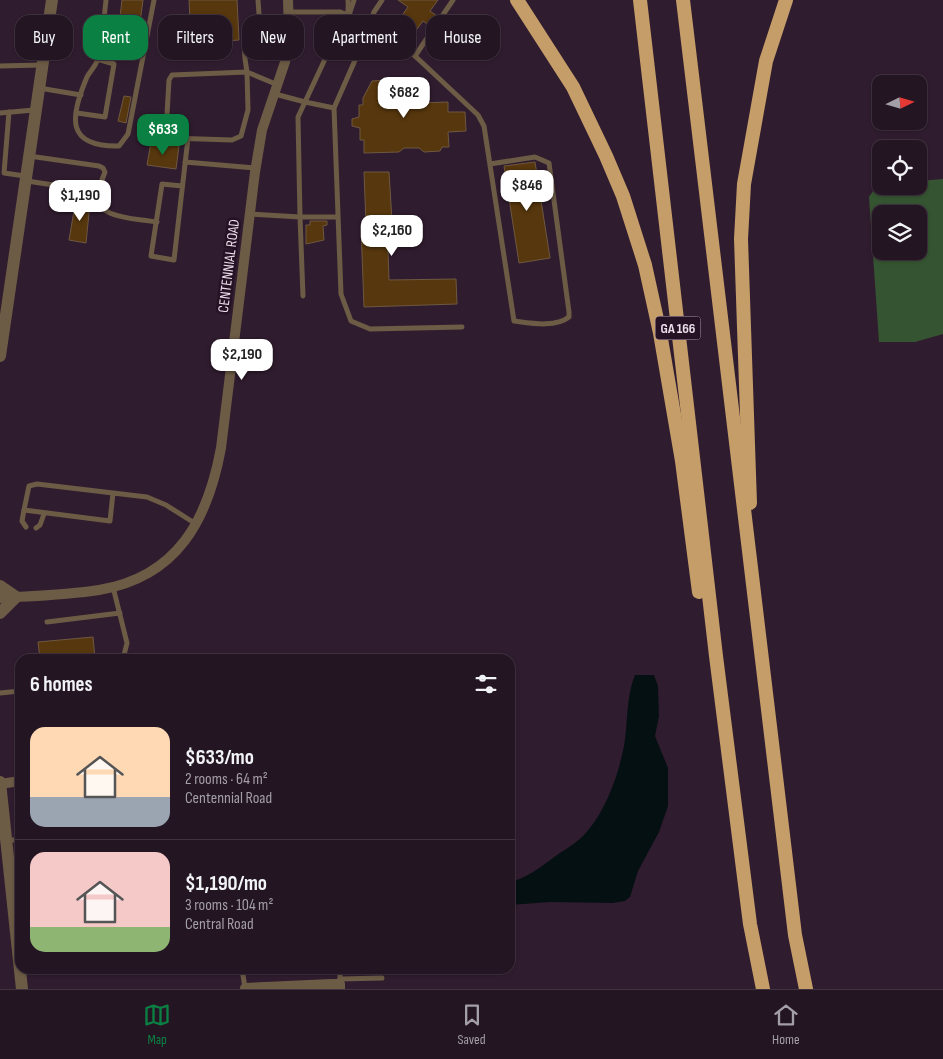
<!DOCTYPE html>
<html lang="en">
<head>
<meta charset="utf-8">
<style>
  body { margin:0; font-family:"Sofia Sans Condensed",sans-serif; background:#2c1e2b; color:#f1f3f6; height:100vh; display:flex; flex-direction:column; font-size:19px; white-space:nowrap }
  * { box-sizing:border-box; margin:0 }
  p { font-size:16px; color:#a39fa6 }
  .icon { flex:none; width:28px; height:28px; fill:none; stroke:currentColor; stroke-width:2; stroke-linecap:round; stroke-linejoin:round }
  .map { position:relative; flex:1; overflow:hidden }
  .panel { position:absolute; left:15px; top:654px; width:500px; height:320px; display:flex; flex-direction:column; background:#241523; border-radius:15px; box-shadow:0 1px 4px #0004,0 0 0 1px #413441 }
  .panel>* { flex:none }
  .top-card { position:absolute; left:15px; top:15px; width:500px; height:45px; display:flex; gap:10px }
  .needle { width:32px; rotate:85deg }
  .controls { position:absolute; left:872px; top:75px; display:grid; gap:10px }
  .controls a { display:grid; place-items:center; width:55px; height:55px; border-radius:10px; background:#241523; box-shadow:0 1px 4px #0004,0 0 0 1px #413441; font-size:25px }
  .price { position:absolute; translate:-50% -42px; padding:0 11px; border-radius:10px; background:#fff; color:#222; font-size:16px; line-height:32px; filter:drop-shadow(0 1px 2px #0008) }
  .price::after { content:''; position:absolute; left:50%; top:30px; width:15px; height:11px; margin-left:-8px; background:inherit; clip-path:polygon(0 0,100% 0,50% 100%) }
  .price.selected { background:#0b8043; color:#fff }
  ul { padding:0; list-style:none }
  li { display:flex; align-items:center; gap:15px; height:125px; padding:0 15px }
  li+li { border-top:1px solid #413441 }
  li span { display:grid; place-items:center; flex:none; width:140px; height:100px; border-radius:15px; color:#555 }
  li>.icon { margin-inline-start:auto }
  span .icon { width:60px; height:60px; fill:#fffc; stroke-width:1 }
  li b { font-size:21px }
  h2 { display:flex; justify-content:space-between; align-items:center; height:60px; padding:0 15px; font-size:21px }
  .chip { padding:0 18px; border-radius:15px; background:#241523; box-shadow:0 1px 4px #0004,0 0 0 1px #413441; font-size:18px; line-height:45px }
  .chip.selected { background:#0b8043; color:#fff }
  .tabs { display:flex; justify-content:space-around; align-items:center; height:70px; border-top:1px solid #413441; background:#241523; font-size:14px; color:#a39fa6 }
  .tabs a { display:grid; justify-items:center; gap:2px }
  .tabs .selected { color:#0b8043 }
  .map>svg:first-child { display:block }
</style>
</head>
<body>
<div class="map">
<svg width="943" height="989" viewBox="0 0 943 989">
  <rect width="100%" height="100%" fill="#301c2f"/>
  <!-- green -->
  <path fill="#355431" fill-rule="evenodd" d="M943,179V334L915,342H879L869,197L878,184H881V186H919V181ZM881,214H919V251H881Z"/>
  <!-- water -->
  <path fill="#051012" d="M635,675H654L658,686L659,716L655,736L668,768V806L659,832L638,871L630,897L625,901L613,903L550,902L510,905V882C527,878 539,868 553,858C562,851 572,846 581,838C604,816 618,777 624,746C628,723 626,696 635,675Z"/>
  <!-- building -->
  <g fill="#57370d" stroke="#6e5841">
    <path d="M122,0H143L136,52L116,50Z"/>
    <path d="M189,0H237L239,40L226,41V53L203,54V42H191Z"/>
    <path d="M398,0H438L430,11L437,16L430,26L423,21L414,33L398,21L408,7Z"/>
    <path d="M403,79V82H418L419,103L448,102V112H465L466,131L448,132L449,147H442L440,151L424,152L419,148H404L399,152L364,153V140H360V128L352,126V119L359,117V105H363V98L372,81Z"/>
    <path d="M124,96L131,97L126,123L118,121Z"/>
    <path d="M151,142L179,146L176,169L147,165Z"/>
    <path d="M535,162L550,258L519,263L504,166Z"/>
    <path d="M364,172H389L392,221H387L389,280L456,279L457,304L364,307L361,226L366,225Z"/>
    <path d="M76,199L90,203L86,243L69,240Z"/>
    <path d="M310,221H327V225L323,226L324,240L306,244V225H310Z"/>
    <path d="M93,637L95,659H40L38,642Z"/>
  </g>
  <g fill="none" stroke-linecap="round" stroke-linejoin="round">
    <!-- service -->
    <g stroke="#6c5b45" stroke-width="5">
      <path d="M106,0C104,20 102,41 97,61C95,67 90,71 87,77C70,117 65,147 119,146L128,134L154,0"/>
      <path d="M258,0L260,28C239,41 244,50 247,72L278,85"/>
      <path d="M289,12H340L355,17L415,56L478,115L484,126L514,321C530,323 555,328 569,317V312L549,163L535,157L490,164"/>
      <path d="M350,12L354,0"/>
      <path d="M333,42C346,32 349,15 348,0"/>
      <path d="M415,56L453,0"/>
      <path d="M0,66L41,65"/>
      <path d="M247,72L248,110L241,136L232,140L169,138L166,132L169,80L172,75Z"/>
      <path d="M39,88L81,95"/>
      <path d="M275,94L305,102L333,42V32L340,12"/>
      <path d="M334,108L360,49L374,12L382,0"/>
      <path d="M9,112L4,173L25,176"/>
      <path d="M0,113L34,110"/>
      <path d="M77,113L105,117L114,64L97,59"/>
      <path d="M185,162L255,168"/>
      <path d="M27,181L86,190L100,185L105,172L103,168L99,166L29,156"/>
      <path d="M182,186L162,184L151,256L174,260L188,138"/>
      <path d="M86,190C103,220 126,217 157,222"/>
      <path d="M250,214L300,217L303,296"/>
      <path d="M337,217H300L298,117L305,102L334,108L341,294L351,321L370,329L462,327"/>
      <path d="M113,493L110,521L24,510L29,486L37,484L147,497L166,505L196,524"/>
      <path d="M24,510L22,521L26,527"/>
      <path d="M36,528L40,525L44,514"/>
      <path d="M113,587L127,643L123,659"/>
      <path d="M47,622L120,613"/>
      <path d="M0,693L20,691"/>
      <path d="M6,841L20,839"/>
      <path d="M242,969L245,988"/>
      <path d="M340,969V981"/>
      <path d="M340,979L382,978"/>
    </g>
    <!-- minor -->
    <g stroke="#6c5b45" stroke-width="10">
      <path d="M0,598C33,596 67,595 99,590C178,577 208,519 221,448L255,172L262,130L285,62L289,33L288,0"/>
      <path d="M0,784L20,781"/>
      <path d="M245,988L331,984H340V989"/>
    </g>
    <!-- tertiary -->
    <g stroke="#6c5b45" stroke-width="12">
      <path d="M0,356L52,0"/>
      <path d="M0,586L16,597L0,613"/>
      <path d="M0,782L22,989"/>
    </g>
    <!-- trunk -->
    <g stroke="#c49d68" stroke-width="14">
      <path d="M517,0L573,87L606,156L623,196L645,265L660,333L682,461L699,592"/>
      <path d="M640,0L716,656L750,924L763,989"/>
      <path d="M683,0L795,935L806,989"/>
      <path d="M750,503L741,239L744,184L766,61L786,0"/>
    </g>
  </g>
  <g text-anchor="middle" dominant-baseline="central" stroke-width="5" stroke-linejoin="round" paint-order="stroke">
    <!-- shield labels -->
    <rect fill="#261225" stroke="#b1a1b0" stroke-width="1" x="655.5" y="316.5" width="45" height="23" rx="4"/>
    <g font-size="14" font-weight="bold" fill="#ecdeeb">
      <text x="678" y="328">GA 166</text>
    </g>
    <!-- street labels -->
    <g font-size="15" fill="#ecdeeb" stroke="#261225">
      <text transform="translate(229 266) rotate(-83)">CENTENNIAL ROAD</text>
    </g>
  </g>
</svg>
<div class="controls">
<a><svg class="needle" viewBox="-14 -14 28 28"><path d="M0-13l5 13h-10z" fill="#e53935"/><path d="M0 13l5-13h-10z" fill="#a39fa6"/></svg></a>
<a><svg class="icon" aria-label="locate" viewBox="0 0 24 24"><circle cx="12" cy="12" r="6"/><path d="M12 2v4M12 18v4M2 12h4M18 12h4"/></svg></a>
<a><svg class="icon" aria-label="layers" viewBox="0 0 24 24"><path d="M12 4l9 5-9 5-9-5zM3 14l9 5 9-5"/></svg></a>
</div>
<b class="price" style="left:404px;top:119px">$682</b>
<b class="price selected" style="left:163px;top:156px">$633</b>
<b class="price" style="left:527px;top:212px">$846</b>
<b class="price" style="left:80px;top:222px">$1,190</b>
<b class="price" style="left:392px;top:257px">$2,160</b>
<b class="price" style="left:242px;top:381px">$2,190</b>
<div class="top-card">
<a class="chip">Buy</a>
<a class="chip selected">Rent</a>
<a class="chip">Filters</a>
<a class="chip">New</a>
<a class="chip">Apartment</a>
<a class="chip">House</a>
</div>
<section class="panel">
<h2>6 homes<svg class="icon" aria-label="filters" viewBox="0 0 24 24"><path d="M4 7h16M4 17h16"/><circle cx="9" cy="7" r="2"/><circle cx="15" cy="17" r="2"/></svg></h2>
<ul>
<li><span style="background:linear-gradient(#ffd9b3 70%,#9aa5b1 0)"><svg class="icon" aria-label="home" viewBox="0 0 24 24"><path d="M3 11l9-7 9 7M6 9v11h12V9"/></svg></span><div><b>$633/mo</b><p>2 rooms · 64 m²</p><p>Centennial Road</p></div></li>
<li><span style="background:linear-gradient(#f6c9c9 75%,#8fb573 0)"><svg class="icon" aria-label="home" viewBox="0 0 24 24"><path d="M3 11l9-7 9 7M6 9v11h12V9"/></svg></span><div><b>$1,190/mo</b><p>3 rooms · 104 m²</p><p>Central Road</p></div></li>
</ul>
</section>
</div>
<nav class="tabs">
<a class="selected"><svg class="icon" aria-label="map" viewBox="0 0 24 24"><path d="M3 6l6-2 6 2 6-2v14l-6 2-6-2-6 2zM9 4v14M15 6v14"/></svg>Map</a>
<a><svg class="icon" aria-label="saved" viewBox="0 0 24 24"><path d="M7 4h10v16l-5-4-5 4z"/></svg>Saved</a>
<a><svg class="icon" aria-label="home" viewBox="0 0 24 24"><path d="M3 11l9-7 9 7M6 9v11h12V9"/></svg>Home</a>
</nav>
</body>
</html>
